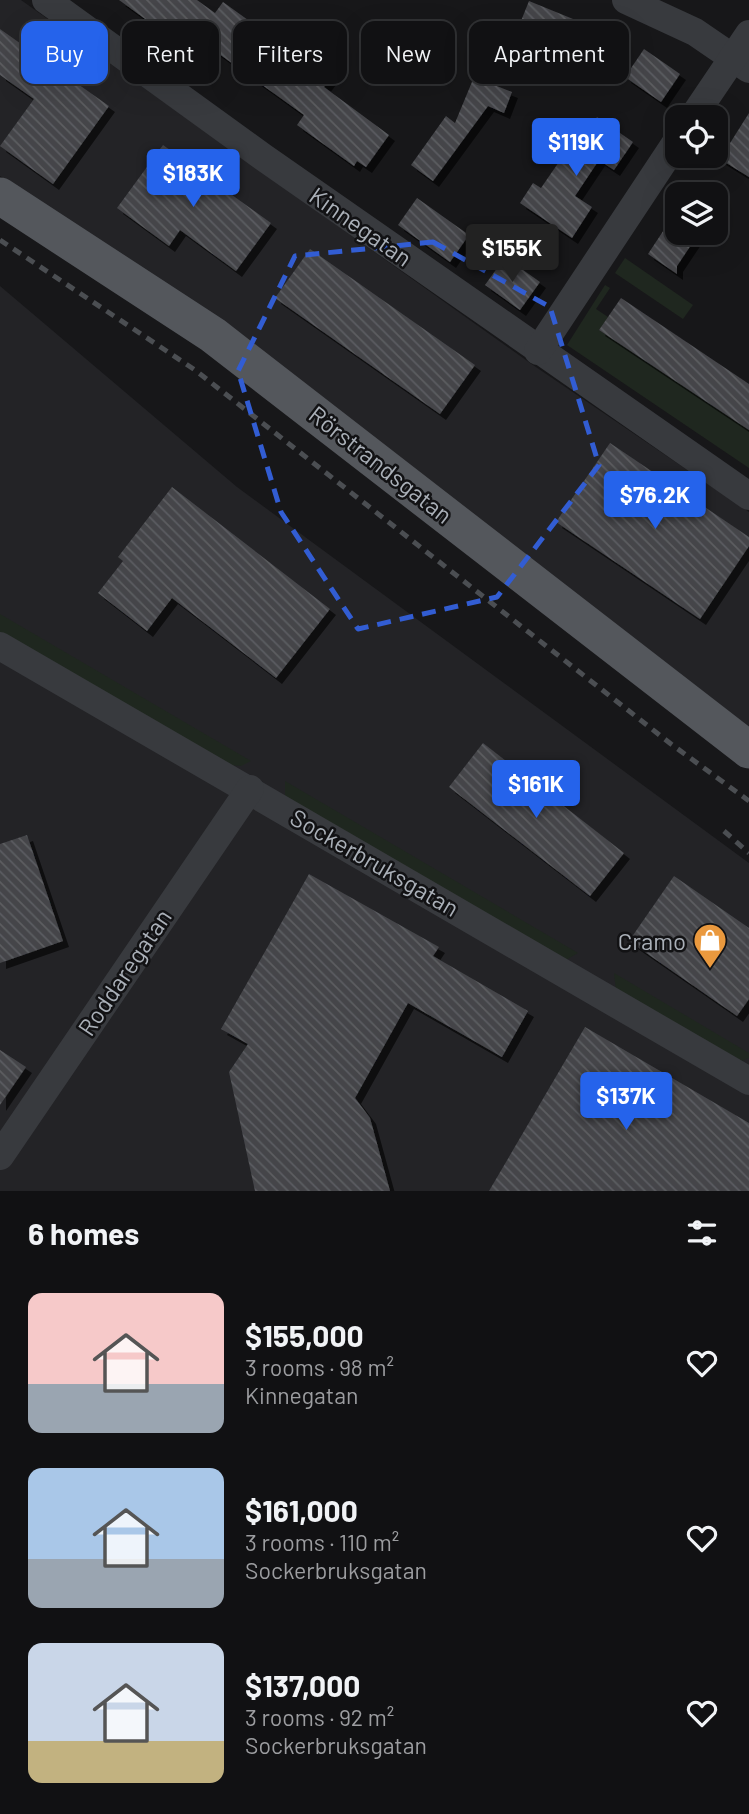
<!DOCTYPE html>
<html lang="en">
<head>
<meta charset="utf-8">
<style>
  body { margin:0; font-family:Barlow,sans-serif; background:#1a1a1c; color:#f1f3f6; height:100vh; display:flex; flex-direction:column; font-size:26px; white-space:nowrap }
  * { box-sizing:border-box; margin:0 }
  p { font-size:23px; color:#9c9da0 }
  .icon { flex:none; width:38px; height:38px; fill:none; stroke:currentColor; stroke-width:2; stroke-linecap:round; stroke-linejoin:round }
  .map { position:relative; height:1191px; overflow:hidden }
  .panel { display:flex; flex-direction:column; background:#111113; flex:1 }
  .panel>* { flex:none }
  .hud { position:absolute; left:21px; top:21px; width:707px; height:63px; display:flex; gap:14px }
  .tools { position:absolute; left:665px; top:105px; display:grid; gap:14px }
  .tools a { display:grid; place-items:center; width:63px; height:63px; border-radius:14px; background:#111113; box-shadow:0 7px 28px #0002,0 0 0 2px #303133; font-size:35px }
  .price { position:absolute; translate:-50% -60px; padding:0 16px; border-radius:7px; background:#2563eb; color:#fff; font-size:23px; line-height:46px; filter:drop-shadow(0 2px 4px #0008) }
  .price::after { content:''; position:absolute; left:50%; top:42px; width:21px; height:16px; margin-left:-10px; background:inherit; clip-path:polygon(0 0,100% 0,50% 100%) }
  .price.selected { background:#222; color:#fff }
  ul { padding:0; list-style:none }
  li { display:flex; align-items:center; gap:21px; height:175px; padding:0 28px }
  li span { display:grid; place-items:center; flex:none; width:196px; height:140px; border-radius:14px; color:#555 }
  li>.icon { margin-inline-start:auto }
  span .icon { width:84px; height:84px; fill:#fffc; stroke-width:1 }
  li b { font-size:30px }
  h2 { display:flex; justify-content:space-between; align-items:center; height:84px; padding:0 28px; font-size:30px }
  .pill { padding:0 24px; border-radius:14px; background:#111113; box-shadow:0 7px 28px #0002,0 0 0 2px #303133; font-size:24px; line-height:63px }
  .pill.selected { background:#2563eb; color:#fff }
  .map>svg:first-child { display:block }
</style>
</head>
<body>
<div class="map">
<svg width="749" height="1191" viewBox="0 0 749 1191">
  <defs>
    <pattern id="building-back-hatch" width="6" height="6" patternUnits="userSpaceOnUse" patternTransform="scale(1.75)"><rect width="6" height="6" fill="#444549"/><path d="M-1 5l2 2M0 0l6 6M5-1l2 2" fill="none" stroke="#5c5d61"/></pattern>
    <filter id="shadow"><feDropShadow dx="6" dy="6" stdDeviation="0" flood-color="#0009"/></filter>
  </defs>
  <rect width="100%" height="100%" fill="#171719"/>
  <!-- built -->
  <g fill="#232326">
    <path d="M0,0H21L530,363L749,512V727L236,331L0,176Z"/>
    <path d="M0,286L237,487L749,863V1191H0Z"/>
  </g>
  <!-- green -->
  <g fill="#1f271f">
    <path d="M625,258L693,305L683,319L615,273Z"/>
    <path d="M605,285L610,288L596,309L608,317L599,330L749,430V468L567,345Z"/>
    <path d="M0,614L251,761L241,766L228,765L0,632Z"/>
    <path d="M285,781L578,953L564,961L290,802L285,795Z"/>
    <path d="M614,973L749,1053V1058L742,1061L616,991Z"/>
  </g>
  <!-- building -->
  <g fill="url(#building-back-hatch)" filter="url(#shadow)">
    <path d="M119,0H197L215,13L223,2L330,79L324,87L389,135L366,167L357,161L354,166L297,125L304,115L197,38L188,50Z"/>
    <path d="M529,1L573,19L559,53L515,36Z"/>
    <path d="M0,29L109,106L53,184L0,146L34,99L0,75Z"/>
    <path d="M644,49L680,74L661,102L625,77Z"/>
    <path d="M474,77L512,92L504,113L488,106L433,181L411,165L446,116L455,123Z"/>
    <path d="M749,113V177L720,159Z"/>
    <path d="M597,117L633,142L614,170L599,160L575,196L592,207L572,238L520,203L533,183L541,188L563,156L568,160Z"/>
    <path d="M163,145L271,223L236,271L180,230L169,246L117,208Z"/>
    <path d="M417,198L469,235L450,262L398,225Z"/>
    <path d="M677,210V233H699L677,266V274L648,254Z"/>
    <path d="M310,249L475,365L440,414L275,298Z"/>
    <path d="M505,257L540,282L520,310L485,285Z"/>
    <path d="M621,298L749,384V430L599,330Z"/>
    <path d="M610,443L749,537V546L700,619L556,522Z"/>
    <path d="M172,487L330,609L276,678L172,598L147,631L98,593L123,561L118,557Z"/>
    <path d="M483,743L624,853L590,896L449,787Z"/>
    <path d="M27,835L63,941L0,963V844Z"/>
    <path d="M309,874L439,947L433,956L528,1011L502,1057L408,1003L355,1098L370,1118L390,1191H255L229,1072L248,1044L221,1029Z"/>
    <path d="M674,876L749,928V999L737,1016L629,941Z"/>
    <path d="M585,1027L749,1123V1191H489Z"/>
    <path d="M0,1050L26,1067L0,1105Z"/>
  </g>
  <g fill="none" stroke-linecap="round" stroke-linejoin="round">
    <!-- minor -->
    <g stroke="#383a3e" stroke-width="28">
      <path d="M46,0L263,157L749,496"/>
      <path d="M626,0L695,32L749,69"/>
      <path d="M693,117L749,34"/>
      <path d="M538,351L677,141"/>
      <path d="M0,646L749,1081"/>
      <path d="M0,1156L250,789"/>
    </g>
    <!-- major -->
    <path stroke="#54575c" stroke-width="37" d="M0,196L213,335L749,750"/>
    <!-- rail -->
    <g stroke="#4b4e52" stroke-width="5" stroke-dasharray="9 7" stroke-linecap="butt">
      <path d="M0,240L195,370L671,744L749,801"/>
      <path d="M724,831L749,853"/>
    </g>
  </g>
  <!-- marked area -->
  <path fill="none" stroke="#325dd3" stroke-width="5" stroke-dasharray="14 9" stroke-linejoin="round" d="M433,242L550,307L599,465L497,597L358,629L281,512L238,371L295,256Z"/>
  <!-- icons -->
  <defs>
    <symbol id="shop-pin" viewBox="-11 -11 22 30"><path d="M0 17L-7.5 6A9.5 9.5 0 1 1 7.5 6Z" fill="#ea993e" stroke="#121214"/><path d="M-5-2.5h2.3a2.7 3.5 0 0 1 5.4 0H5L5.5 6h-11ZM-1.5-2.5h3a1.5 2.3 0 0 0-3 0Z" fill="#fff"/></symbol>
  </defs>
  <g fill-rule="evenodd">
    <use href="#shop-pin" x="691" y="921" width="38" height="52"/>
  </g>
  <g text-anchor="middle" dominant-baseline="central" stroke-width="5" stroke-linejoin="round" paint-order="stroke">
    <!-- street labels -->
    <g font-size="24" fill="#aab0b8" stroke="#121214">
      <text transform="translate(361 226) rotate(35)">Kinnegatan</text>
      <text transform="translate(381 464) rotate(38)">Rörstrandsgatan</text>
      <text transform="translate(375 862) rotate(30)">Sockerbruksgatan</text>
      <text transform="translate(124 972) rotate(-56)">Roddaregatan</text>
    </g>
    <!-- poi labels -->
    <g font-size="24" fill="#aab0b8" stroke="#121214" text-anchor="end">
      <text x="686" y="940">Cramo</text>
    </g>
  </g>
</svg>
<div class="tools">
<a><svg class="icon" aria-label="locate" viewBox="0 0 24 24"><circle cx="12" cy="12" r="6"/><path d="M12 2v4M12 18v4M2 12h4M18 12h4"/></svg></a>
<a><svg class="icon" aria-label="layers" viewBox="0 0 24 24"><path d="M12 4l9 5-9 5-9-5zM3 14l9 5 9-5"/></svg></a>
</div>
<b class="price" style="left:576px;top:178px">$119K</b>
<b class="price" style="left:193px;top:209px">$183K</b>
<b class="price selected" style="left:512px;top:284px">$155K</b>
<b class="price" style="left:655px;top:531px">$76.2K</b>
<b class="price" style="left:536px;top:820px">$161K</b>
<b class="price" style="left:626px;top:1132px">$137K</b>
<div class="hud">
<a class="pill selected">Buy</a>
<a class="pill">Rent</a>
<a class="pill">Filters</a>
<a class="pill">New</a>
<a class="pill">Apartment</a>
</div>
</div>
<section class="panel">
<h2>6 homes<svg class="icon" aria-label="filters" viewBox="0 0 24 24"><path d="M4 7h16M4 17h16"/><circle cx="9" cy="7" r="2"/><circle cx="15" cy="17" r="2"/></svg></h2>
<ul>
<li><span style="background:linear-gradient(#f6c9c9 65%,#9aa5b1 0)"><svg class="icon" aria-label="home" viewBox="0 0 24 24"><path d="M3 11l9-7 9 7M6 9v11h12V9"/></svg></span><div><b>$155,000</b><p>3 rooms · 98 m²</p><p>Kinnegatan</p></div><svg class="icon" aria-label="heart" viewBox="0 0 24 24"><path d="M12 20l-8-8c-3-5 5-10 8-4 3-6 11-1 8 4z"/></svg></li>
<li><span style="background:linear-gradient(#a9c7e8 65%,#9aa5b1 0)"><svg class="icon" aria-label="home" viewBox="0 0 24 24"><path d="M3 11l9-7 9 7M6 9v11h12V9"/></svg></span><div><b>$161,000</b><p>3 rooms · 110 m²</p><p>Sockerbruksgatan</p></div><svg class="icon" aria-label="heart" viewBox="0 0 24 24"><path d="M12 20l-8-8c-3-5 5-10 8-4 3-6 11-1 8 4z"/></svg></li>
<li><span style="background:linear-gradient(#c9d6e8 70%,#c2b280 0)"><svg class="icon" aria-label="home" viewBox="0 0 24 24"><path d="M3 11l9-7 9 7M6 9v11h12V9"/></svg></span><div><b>$137,000</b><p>3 rooms · 92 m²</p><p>Sockerbruksgatan</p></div><svg class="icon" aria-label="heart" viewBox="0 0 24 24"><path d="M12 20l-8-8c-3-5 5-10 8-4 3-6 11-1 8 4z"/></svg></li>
</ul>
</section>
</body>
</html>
